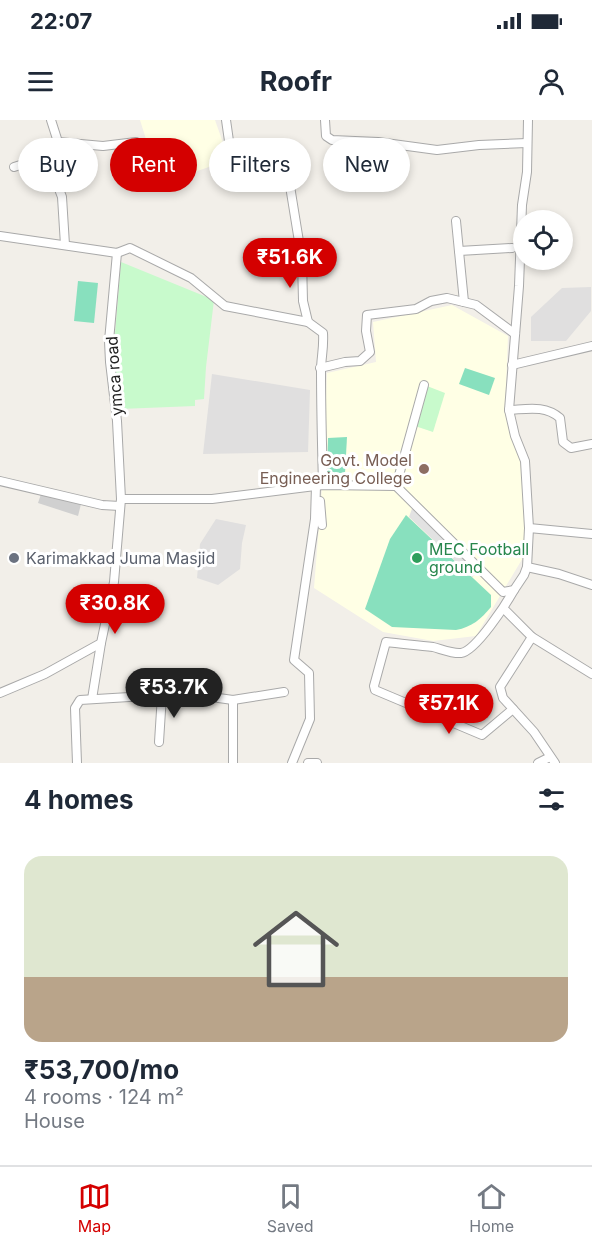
<!DOCTYPE html>
<html lang="en">
<head>
<meta charset="utf-8">
<style>
  body { margin:0; font-family:Inter,sans-serif; background:#f6f6f7; color:#1f2937; height:100vh; display:flex; flex-direction:column; font-size:22px; white-space:nowrap }
  * { box-sizing:border-box; margin:0 }
  p { font-size:20px; color:#747a83 }
  .icon { flex:none; width:33px; height:33px; fill:none; stroke:currentColor; stroke-width:2; stroke-linecap:round; stroke-linejoin:round }
  .map { position:relative; height:643px; overflow:hidden }
  .sheet { display:flex; flex-direction:column; background:#fff; flex:1 }
  .sheet>* { flex:none }
  .top-card { position:absolute; left:18px; top:18px; width:556px; height:54px; display:flex; gap:12px }
  .tools { position:absolute; left:513px; top:90px; display:grid; gap:12px }
  .tools a { display:grid; place-items:center; width:60px; height:60px; border-radius:50%; background:#fff; box-shadow:0 3px 9px #0003; font-size:30px }
  .price { position:absolute; translate:-50% -51px; padding:0 14px; border-radius:21px; background:#d40000; color:#fff; font-size:20px; line-height:39px; filter:drop-shadow(0 2px 3px #0008) }
  .price::after { content:''; position:absolute; left:50%; top:36px; width:18px; height:14px; margin-left:-9px; background:inherit; clip-path:polygon(0 0,100% 0,50% 100%) }
  .price.on { background:#222; color:#fff }
  ul { padding:0; list-style:none }
  li { display:grid; align-content:center; gap:12px; height:318px; padding:0 24px }
  li span { display:grid; place-items:center; height:186px; border-radius:18px; color:#555 }
  li>.icon { margin-inline-start:auto }
  span .icon { width:108px; height:108px; fill:#fffc; stroke-width:1 }
  li b { font-size:26px }
  h2 { display:flex; justify-content:space-between; align-items:center; height:72px; padding:0 24px; font-size:26px }
  .pill { padding:0 21px; border-radius:27px; background:#fff; box-shadow:0 3px 9px #0003; font-size:21px; line-height:54px }
  .pill.on { background:#d40000; color:#fff }
  .status { display:flex; justify-content:space-between; align-items:center; height:42px; padding:0 30px; background:#fff; direction:ltr }
  .status svg { height:16px; fill:currentColor }
  header { display:flex; justify-content:space-between; align-items:center; height:78px; padding:0 24px; background:#fff; font-size:27px; font-weight:700 }
  .tab-bar { display:flex; justify-content:space-around; align-items:center; height:84px; border-top:2px solid #e0e1e3; background:#fff; font-size:16px; color:#747a83 }
  .tab-bar a { display:grid; justify-items:center; gap:3px }
  .tab-bar .on { color:#d40000 }
  .map>svg:first-child { display:block }
</style>
</head>
<body>
<div class="status"><b>22:07</b><svg viewBox="0 0 49 12"><path d="M0 12V9h3v3zM5 12V6h3v6zM10 12V3h3v9zM15 12V0h3v12zM26 1h20v11H26zM47 4h2v5h-2z"/></svg></div>
<header><svg class="icon" aria-label="menu" viewBox="0 0 24 24"><path d="M4 6h16M4 12h16M4 18h16"/></svg>Roofr<svg class="icon" aria-label="person" viewBox="0 0 24 24"><circle cx="12" cy="8" r="4"/><path d="M4 21q1-7 8-7t8 7"/></svg></header>
<div class="map">
<svg width="592" height="643" viewBox="0 0 592 643">
  <rect width="100%" height="100%" fill="#f2efe9"/>
  <!-- residential -->
  <g fill="#e0dfdf">
    <path d="M591,167V191L566,221H531V197L562,168Z"/>
    <path d="M212,254L310,270L308,332L203,334Z"/>
    <path d="M216,399L246,405L242,423L240,449L218,465L197,458L200,424Z"/>
  </g>
  <!-- education -->
  <g fill="#ffffe5">
    <path d="M140,0H215L229,40L160,64Z"/>
    <path d="M452,185L508,216L505,291L524,343L527,431L476,516L433,521L383,512L314,468L323,355L327,253L376,242L373,202Z"/>
  </g>
  <!-- religious -->
  <path fill="#d0d0d0" d="M41,374L81,384L78,396L38,383Z"/>
  <!-- park -->
  <g fill="#c8facc">
    <path d="M121,142L214,180L206,247L204,279L195,280V286L120,289L113,237Z"/>
    <path d="M427,266L445,273L433,312L415,306Z"/>
  </g>
  <!-- pitch -->
  <g fill="#88e0be">
    <path d="M78,161L98,163L94,203L74,201Z"/>
    <path d="M465,248L495,258L489,275L459,264Z"/>
    <path d="M347,317L345,353H327L328,318Z"/>
    <path d="M406,395L491,475V487C481,499 472,507 456,510L392,507L365,489L390,419Z"/>
  </g>
  <!-- parking -->
  <path fill="#e2e2e2" d="M414,383L479,450L476,454L472,457L409,397Z"/>
  <g fill="none" stroke-linecap="round" stroke-linejoin="round">
    <defs>
      <g id="minor">
        <path d="M51,0L58,22L53,39V53L62,77L65,125"/>
        <path d="M226,0L231,35C249,46 269,51 289,60L302,140L303,181L308,202L323,213C324,229 321,237 321,251C321,289 322,327 323,365"/>
        <path d="M325,0L326,16L332,20L378,22L437,30L479,25L527,23"/>
        <path d="M58,22L103,26L136,22"/>
        <path d="M14,47L55,34"/>
        <path d="M456,101L464,182"/>
        <path d="M0,116L117,133L130,128L191,158L225,186L308,202"/>
        <path d="M459,131L512,128"/>
        <path d="M512,245L592,226"/>
        <path d="M320,248L345,242L360,241L370,232L366,211L367,195L416,189L431,181L447,178L476,185L515,214"/>
        <path d="M509,290C528,289 545,285 560,298L563,322L571,328L592,324"/>
        <path d="M0,361L102,385L120,386"/>
        <path d="M396,366L424,265"/>
        <path d="M121,379H212L323,365L396,366L503,472L514,470L524,455L527,447L529,408L525,341L515,316L509,290L519,166L522,85L527,52L528,0"/>
        <path d="M320,381L322,405"/>
        <path d="M529,408L592,414"/>
        <path d="M527,447L559,454L592,465"/>
        <path d="M504,489L532,517L592,554"/>
        <path d="M532,517L500,567L503,578L534,612L555,643"/>
        <path d="M0,573L45,554L101,523L114,462L121,379L117,301L110,242L109,221L117,133"/>
        <path d="M92,579L101,523"/>
        <path d="M513,589L482,615L375,570L374,566L386,522C402,524 418,525 433,527C441,529 453,534 461,533C476,531 506,484 514,470"/>
        <path d="M159,622L162,575"/>
        <path d="M77,643L75,588L80,580L162,575H197L233,580L284,572"/>
        <path d="M233,643V580"/>
        <path d="M292,643L310,599L309,553L294,540L315,399L316,366"/>
        <path d="M308,643H317"/>
        <path d="M538,643L550,637"/>
      </g>
    </defs>
    <!-- minor casing -->
    <use href="#minor" stroke="#a9a9a9" stroke-width="10"/>
    <!-- minor -->
    <use href="#minor" stroke="#fff" stroke-width="8"/>
  </g>
  <!-- markers -->
  <circle fill="#8d6e63" stroke="#fff" stroke-width="2" cx="424" cy="349" r="6"/>
  <circle fill="#6b7280" stroke="#fff" stroke-width="2" cx="14" cy="438" r="6"/>
  <circle fill="#2e9e5b" stroke="#fff" stroke-width="2" cx="417" cy="438" r="6"/>
  <g text-anchor="middle" dominant-baseline="central" stroke-width="6" stroke-linejoin="round" paint-order="stroke">
    <!-- street labels -->
    <g font-size="16" fill="#222" stroke="#fff">
      <text transform="translate(114 256) rotate(-94)">ymca road</text>
    </g>
    <!-- education labels -->
    <g font-size="16" fill="#785e54" stroke="#fff" text-anchor="end">
      <text x="412" y="340">Govt. Model<tspan x="412" dy="18">Engineering College</tspan></text>
    </g>
    <!-- leisure labels -->
    <g font-size="16" fill="#27864d" stroke="#fff" text-anchor="start">
      <text x="429" y="429">MEC Football<tspan x="429" dy="18">ground</tspan></text>
    </g>
    <!-- worship labels -->
    <g font-size="16" fill="#5b616d" stroke="#fff" text-anchor="start">
      <text x="26" y="438">Karimakkad Juma Masjid</text>
    </g>
  </g>
</svg>
<div class="tools">
<a><svg class="icon" aria-label="locate" viewBox="0 0 24 24"><circle cx="12" cy="12" r="6"/><path d="M12 2v4M12 18v4M2 12h4M18 12h4"/></svg></a>
</div>
<b class="price" style="left:290px;top:169px">₹51.6K</b>
<b class="price" style="left:115px;top:515px">₹30.8K</b>
<b class="price on" style="left:174px;top:599px">₹53.7K</b>
<b class="price" style="left:449px;top:615px">₹57.1K</b>
<div class="top-card">
<a class="pill">Buy</a>
<a class="pill on">Rent</a>
<a class="pill">Filters</a>
<a class="pill">New</a>
</div>
</div>
<section class="sheet">
<h2>4 homes<svg class="icon" aria-label="filters" viewBox="0 0 24 24"><path d="M4 7h16M4 17h16"/><circle cx="9" cy="7" r="2"/><circle cx="15" cy="17" r="2"/></svg></h2>
<ul>
<li><span style="background:linear-gradient(#dfe7d0 65%,#b9a48a 0)"><svg class="icon" aria-label="home" viewBox="0 0 24 24"><path d="M3 11l9-7 9 7M6 9v11h12V9"/></svg></span><div><b>₹53,700/mo</b><p>4 rooms · 124 m²</p><p>House</p></div></li>
</ul>
</section>
<nav class="tab-bar">
<a class="on"><svg class="icon" aria-label="map" viewBox="0 0 24 24"><path d="M3 6l6-2 6 2 6-2v14l-6 2-6-2-6 2zM9 4v14M15 6v14"/></svg>Map</a>
<a><svg class="icon" aria-label="saved" viewBox="0 0 24 24"><path d="M7 4h10v16l-5-4-5 4z"/></svg>Saved</a>
<a><svg class="icon" aria-label="home" viewBox="0 0 24 24"><path d="M3 11l9-7 9 7M6 9v11h12V9"/></svg>Home</a>
</nav>
</body>
</html>
